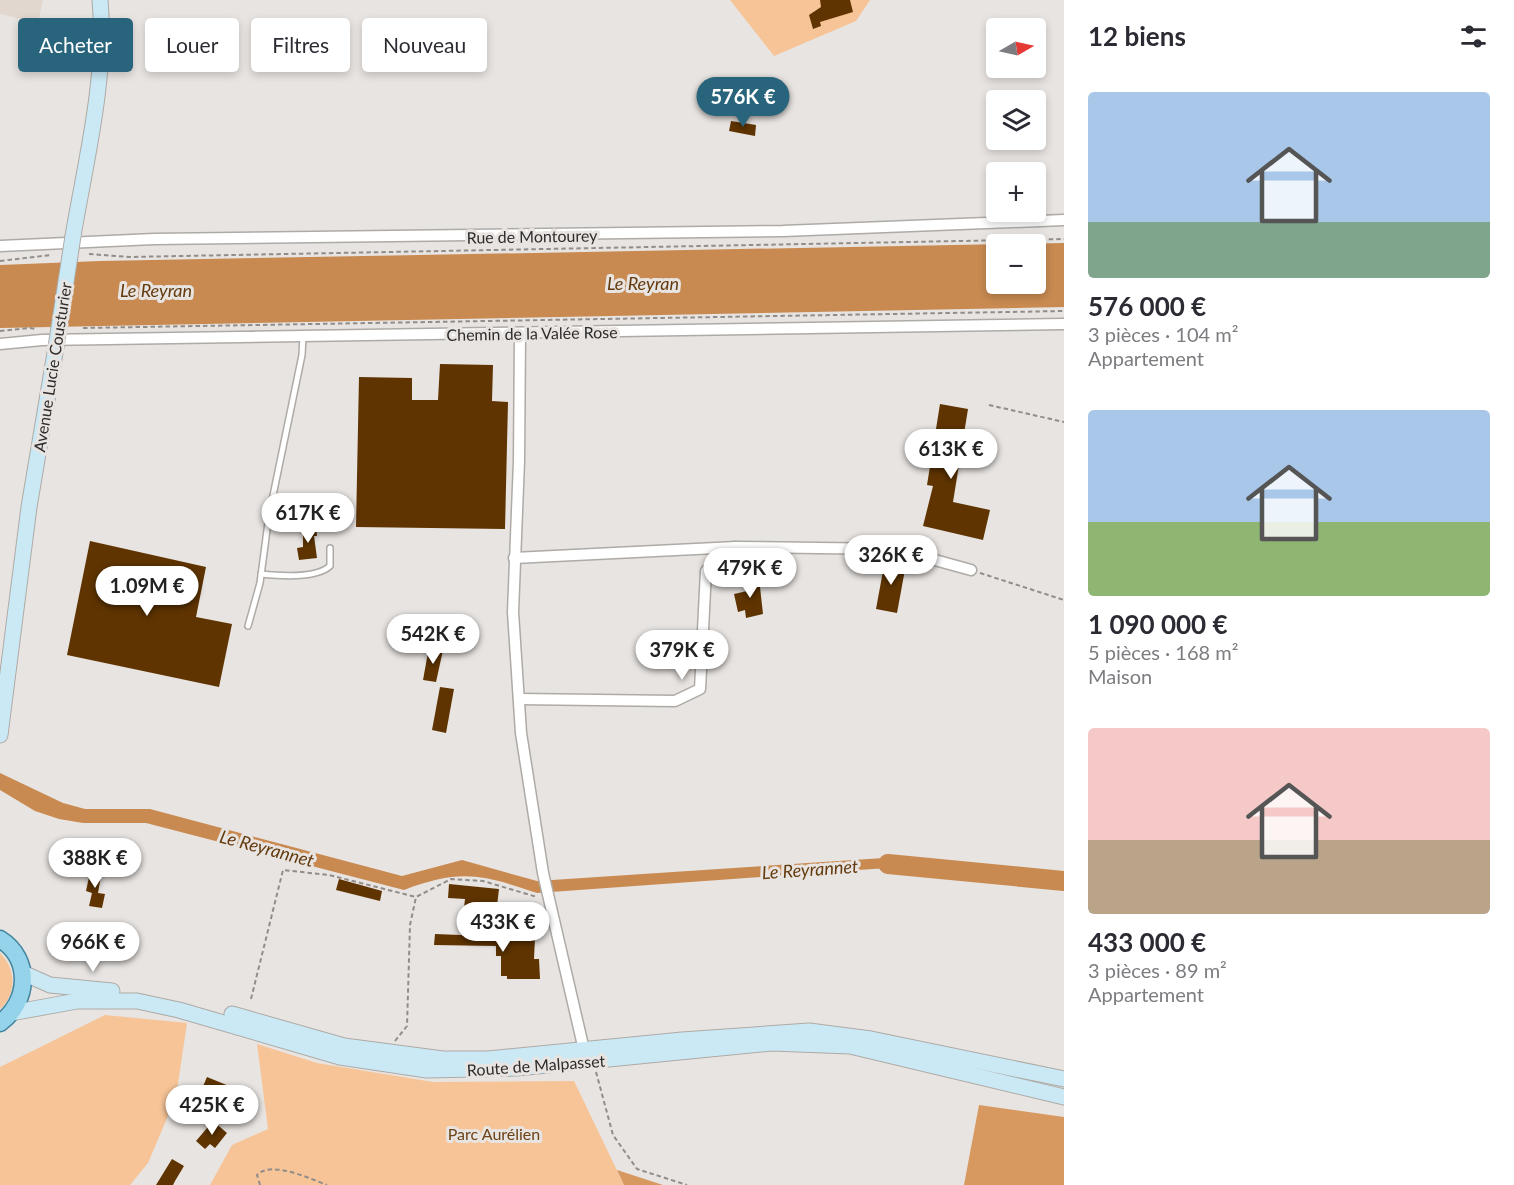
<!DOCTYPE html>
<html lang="fr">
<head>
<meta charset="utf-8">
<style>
  body { margin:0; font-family:Lato,sans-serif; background:#f7f7f7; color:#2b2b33; height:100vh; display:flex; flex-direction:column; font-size:22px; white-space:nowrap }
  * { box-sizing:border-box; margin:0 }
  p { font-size:20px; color:#7c7c81 }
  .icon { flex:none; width:33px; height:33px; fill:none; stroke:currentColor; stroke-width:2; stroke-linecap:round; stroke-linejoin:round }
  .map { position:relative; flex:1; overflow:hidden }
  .panel { display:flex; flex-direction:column; background:#fff; width:450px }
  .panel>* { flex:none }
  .guide { position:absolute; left:18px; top:18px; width:570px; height:54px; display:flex; gap:12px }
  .needle { width:39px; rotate:81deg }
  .tools { position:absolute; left:986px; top:18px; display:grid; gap:12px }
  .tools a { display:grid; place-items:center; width:60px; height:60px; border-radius:6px; background:#fff; box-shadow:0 3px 9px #0003; font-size:30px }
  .price { position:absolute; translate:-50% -51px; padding:0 14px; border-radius:21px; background:#fff; color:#222; font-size:20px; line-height:39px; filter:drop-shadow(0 2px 3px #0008) }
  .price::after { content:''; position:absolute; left:50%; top:36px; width:18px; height:14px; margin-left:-9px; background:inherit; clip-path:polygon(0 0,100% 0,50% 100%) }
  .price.current { background:#28647c; color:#fff }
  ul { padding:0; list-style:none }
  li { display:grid; align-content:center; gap:12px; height:318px; padding:0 24px }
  li span { display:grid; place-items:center; height:186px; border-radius:6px; color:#555 }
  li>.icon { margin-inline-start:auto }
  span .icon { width:108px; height:108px; fill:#fffc; stroke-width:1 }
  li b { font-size:26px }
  h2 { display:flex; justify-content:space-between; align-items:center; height:72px; padding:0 24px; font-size:26px }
  .pill { padding:0 21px; border-radius:6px; background:#fff; box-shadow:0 3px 9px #0003; font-size:21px; line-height:54px }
  .pill.current { background:#28647c; color:#fff }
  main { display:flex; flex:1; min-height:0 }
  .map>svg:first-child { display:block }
</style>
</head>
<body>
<main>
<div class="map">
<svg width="1064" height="1185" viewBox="0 0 1064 1185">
  <rect width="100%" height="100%" fill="#e8e4e1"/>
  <!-- built -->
  <path fill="#e1d7ce" d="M0,0H43L38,23L0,14Z"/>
  <!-- green -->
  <g fill="#f7c497">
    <path d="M730,0H870L856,21L774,56Z"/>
    <path d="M0,953C16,968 17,994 0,1009Z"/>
    <path d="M105,1015L187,1023L176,1097L148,1163L130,1185H0V1067Z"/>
    <path d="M257,1044L317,1063L433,1082L574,1081L624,1185H210L232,1145L268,1129Z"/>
  </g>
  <!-- forest -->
  <g fill="#d89960">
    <path d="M979,1105L1064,1117V1185H964Z"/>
    <path d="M617,1170L663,1185H624Z"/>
  </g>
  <!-- water -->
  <g fill="#c88a51" fill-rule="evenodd">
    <path d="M1064,243V307L0,328V265L100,261ZM996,244H1035V284H996Z"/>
    <path d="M0,773L63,803L85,809H150L402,876L462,860L537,881L899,857L913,863V870L904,867L858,870L537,893C481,874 460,869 404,890L146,823H83L59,819L35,811L0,790Z"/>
  </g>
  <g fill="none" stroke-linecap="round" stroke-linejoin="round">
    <!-- river -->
    <path stroke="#c88a51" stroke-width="20" d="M888,864L1064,881"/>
  </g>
  <!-- building -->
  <g fill="#5f3401">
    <path d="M820,0H850L853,12L820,22L821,26L813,29L809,15L821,7Z"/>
    <path d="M731,121L756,125L755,136L729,131Z"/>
    <path d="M440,364L493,365L492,401L508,402L505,529L356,527L359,377L412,378V400H438Z"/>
    <path d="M940,404L968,409L953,502L990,510L983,540L923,526L933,486L927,485Z"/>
    <path d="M316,525L317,536H314L317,558L299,560L297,548L303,547V527Z"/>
    <path d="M90,541L206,567L196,617L232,624L219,687L67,655Z"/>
    <path d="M885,560L906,564L897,613L876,609Z"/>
    <path d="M759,578L763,614L746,618L745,610L738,612L734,594L747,591L745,581Z"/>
    <path d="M429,647L443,650L436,682L423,680Z"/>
    <path d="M440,687L454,689L446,733L432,730Z"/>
    <path d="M91,868L102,870L98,893L105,894L102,908L89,906L92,893L86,891Z"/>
    <path d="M339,879L382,891L380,901L336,890Z"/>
    <path d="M449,884L499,889L497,906H500V917L463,916L465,899L448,898Z"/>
    <path d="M435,934L535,938L534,959H539L540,979H507V976H501V956H496V946L434,945Z"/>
    <path d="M207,1077L229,1086L220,1107L198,1098Z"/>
    <path d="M213,1121L227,1133L215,1148L210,1144L205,1149L196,1141Z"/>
    <path d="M172,1159L184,1166L175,1181L173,1185H156Z"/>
  </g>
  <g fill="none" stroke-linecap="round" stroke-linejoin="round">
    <defs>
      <g id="service">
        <path d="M261,574C280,576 316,579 330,566V548"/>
        <path d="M248,626L260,583L269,515L302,355L303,336"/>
      </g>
      <g id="minor">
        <path d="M0,246L154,239L783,231L1064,220"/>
        <path d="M520,333L519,461L513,612L521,733L543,873L584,1050"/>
        <path d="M0,344L42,340L1064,324"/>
        <path d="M514,558L736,547L895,549L971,570"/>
        <path d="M519,699L675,701L700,689L706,571L735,547"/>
      </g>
      <g id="secondary">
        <path d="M73,236C86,159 107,78 100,0"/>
        <path d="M0,735L29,507L56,347"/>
        <path d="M23,973L50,985L112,991"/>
        <path d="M11,1013L77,1001H137L179,1010L340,1057L427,1070L517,1068L772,1043L850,1046L1064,1097"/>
        <path d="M232,1014L344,1046L443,1059H488L682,1040L809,1031L871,1039L1064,1079"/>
      </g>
      <path id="primary" d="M0,939C32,959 29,1002 0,1023"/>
    </defs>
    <!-- service casing -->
    <use href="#service" stroke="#aeaaa6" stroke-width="8"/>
    <!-- minor casing -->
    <use href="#minor" stroke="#aeaaa6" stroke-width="13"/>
    <!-- secondary casing -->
    <use href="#secondary" stroke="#aeaaa6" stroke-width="17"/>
    <!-- primary casing -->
    <use href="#primary" stroke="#43859f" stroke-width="19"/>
    <!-- path -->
    <g stroke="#908d8b" stroke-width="2" stroke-dasharray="4.5 3" stroke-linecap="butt">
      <path d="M89,254L129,257L1064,239"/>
      <path d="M0,261L51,255"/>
      <path d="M83,328L1064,311"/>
      <path d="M0,331L30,328L36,329"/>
      <path d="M989,405L1064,422"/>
      <path d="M980,573L1064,600"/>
      <path d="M251,999L283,870L329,875L416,897"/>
      <path d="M395,1041L407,1026L410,925L416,897L451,879L483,881L537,897"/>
      <path d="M596,1072L613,1135L637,1169L687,1185"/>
      <path d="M260,1185L257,1175C271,1160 311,1179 327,1185"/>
    </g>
    <!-- service -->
    <use href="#service" stroke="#fff" stroke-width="5"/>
    <!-- minor -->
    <use href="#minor" stroke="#fff" stroke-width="10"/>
    <!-- secondary -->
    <use href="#secondary" stroke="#cae9f5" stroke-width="15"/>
    <!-- primary -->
    <use href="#primary" stroke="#95d3eb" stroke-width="16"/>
    <defs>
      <path id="secondary-bridge" d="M56,347L73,236"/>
    </defs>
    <!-- secondary-bridge casing -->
    <use href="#secondary-bridge" stroke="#aeaaa6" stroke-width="17" stroke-linecap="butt"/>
    <!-- secondary-bridge -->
    <use href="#secondary-bridge" stroke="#cae9f5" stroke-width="15"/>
  </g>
  <g text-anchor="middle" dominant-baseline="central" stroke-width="6" stroke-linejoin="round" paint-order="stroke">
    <!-- street labels -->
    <g font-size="16" fill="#2e2c2b" stroke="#e8e4e1">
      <text transform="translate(532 236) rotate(-1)">Rue de Montourey</text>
      <text transform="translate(532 333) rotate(-1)">Chemin de la Valée Rose</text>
      <text transform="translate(52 367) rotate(-81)">Avenue Lucie Cousturier</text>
      <text transform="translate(536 1065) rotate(-4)">Route de Malpasset</text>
    </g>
    <!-- park labels -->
    <g font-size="16" fill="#6c4217" stroke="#e8e4e1">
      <text x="494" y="1133">Parc Aurélien</text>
    </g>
    <!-- water labels -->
    <g font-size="18" font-style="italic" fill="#643b0e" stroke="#e8e4e1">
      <text x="643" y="283">Le Reyran</text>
      <text x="156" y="290">Le Reyran</text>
      <text transform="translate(267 848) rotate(15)">Le Reyrannet</text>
      <text transform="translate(810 869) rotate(-4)">Le Reyrannet</text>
    </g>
  </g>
</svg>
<div class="tools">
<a><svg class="needle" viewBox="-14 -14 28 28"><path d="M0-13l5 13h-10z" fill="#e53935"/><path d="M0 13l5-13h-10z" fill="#7c7c81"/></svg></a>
<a><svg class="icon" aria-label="layers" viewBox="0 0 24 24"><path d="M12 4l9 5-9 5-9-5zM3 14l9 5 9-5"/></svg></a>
<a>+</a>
<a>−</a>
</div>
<b class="price current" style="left:743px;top:128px">576K €</b>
<b class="price" style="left:951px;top:480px">613K €</b>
<b class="price" style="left:308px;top:544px">617K €</b>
<b class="price" style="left:891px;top:586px">326K €</b>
<b class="price" style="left:750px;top:599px">479K €</b>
<b class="price" style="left:147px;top:617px">1.09M €</b>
<b class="price" style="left:433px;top:665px">542K €</b>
<b class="price" style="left:682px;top:681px">379K €</b>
<b class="price" style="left:95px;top:889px">388K €</b>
<b class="price" style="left:503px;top:953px">433K €</b>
<b class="price" style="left:93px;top:973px">966K €</b>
<b class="price" style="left:212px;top:1136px">425K €</b>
<div class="guide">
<a class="pill current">Acheter</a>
<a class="pill">Louer</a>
<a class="pill">Filtres</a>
<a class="pill">Nouveau</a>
</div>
</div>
<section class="panel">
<h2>12 biens<svg class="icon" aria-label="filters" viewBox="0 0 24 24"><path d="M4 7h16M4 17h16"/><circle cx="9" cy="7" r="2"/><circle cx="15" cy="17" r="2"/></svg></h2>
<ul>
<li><span style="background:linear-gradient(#a9c7e8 70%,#7fa58c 0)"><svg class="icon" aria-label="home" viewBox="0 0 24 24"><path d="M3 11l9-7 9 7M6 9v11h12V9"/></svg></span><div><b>576 000 €</b><p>3 pièces · 104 m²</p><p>Appartement</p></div></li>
<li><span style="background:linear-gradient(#a9c7e8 60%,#8fb573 0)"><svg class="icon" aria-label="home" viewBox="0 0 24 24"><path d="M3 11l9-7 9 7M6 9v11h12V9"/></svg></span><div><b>1 090 000 €</b><p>5 pièces · 168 m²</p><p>Maison</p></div></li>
<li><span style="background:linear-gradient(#f6c9c9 60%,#b9a48a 0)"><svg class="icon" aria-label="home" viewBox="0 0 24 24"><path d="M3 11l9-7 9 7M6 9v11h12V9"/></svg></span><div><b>433 000 €</b><p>3 pièces · 89 m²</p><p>Appartement</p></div></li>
</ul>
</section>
</main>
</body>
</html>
